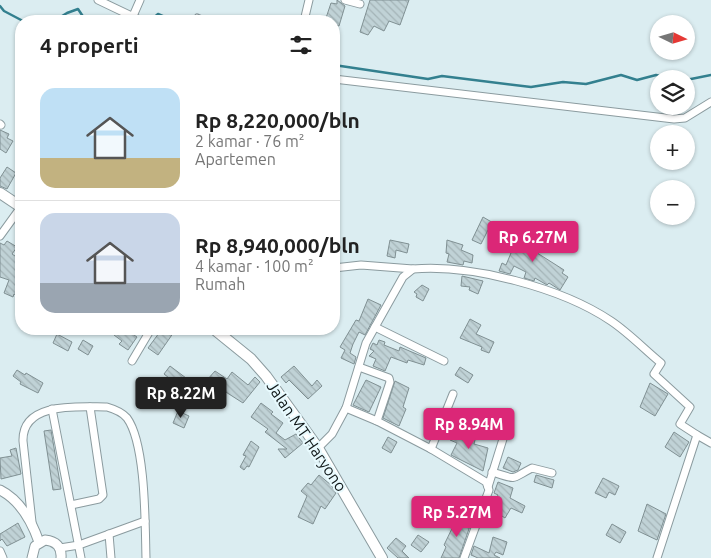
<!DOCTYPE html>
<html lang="id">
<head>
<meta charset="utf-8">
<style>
  body { margin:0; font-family:Ubuntu,sans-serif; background:#f6f6f6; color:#222; height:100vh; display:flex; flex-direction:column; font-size:19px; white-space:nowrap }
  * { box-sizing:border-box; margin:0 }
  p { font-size:16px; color:#767676 }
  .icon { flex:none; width:28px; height:28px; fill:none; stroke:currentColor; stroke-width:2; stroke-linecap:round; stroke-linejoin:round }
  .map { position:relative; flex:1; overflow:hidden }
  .side { position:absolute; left:15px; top:15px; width:325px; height:320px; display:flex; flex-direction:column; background:#fff; border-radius:20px; box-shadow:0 1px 4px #0004 }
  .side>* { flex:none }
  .needle { width:32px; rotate:95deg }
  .fabs { position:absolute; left:650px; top:15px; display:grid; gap:10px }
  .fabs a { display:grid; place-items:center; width:45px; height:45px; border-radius:50%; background:#fff; box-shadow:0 1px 4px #0004; font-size:25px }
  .price { position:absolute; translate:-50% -42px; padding:0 11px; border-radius:5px; background:#db2777; color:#fff; font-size:16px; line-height:32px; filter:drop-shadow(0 1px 2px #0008) }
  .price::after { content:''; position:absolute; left:50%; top:30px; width:15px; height:11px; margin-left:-8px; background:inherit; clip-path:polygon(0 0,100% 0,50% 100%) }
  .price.active { background:#222; color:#fff }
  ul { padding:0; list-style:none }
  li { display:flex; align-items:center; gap:15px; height:125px; padding:0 25px }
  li+li { border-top:1px solid #e0e0e0 }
  li span { display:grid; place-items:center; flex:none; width:140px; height:100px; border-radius:15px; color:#555 }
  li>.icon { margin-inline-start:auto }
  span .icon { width:60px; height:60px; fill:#fffc; stroke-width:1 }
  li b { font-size:21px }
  h2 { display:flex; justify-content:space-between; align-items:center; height:60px; padding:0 25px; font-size:21px }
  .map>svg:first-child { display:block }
</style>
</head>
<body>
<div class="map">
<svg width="711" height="558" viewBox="0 0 711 558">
  <defs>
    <pattern id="building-back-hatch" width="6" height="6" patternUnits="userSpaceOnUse" patternTransform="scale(1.25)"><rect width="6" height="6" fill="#c0d2d6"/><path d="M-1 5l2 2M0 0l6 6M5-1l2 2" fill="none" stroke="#a4b4b7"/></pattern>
  </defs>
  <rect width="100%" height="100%" fill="#dbedf1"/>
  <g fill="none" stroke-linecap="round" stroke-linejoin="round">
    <!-- stream -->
    <g stroke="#33808f" stroke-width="2.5">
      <path d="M0,6L4,11L23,21"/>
      <path d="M54,21L67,13L78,9L86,21"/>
      <path d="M150,21L158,14L174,21"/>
      <path d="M334,65L428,79L442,76L531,87L563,82L586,84L621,75L637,80L656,75L674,79"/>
      <path d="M686,80L711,75"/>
    </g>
  </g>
  <!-- building -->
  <g fill="url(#building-back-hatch)" stroke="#809093">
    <path d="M337,0L345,6L339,26L334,24V21H325L331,3L337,4Z"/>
    <path d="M370,0H409L400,25L389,21L384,31L374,26L368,35L360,32Z"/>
    <path d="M0,130L9,134L7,138L13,141L6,153L0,149Z"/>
    <path d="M7,167L16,173L7,189L0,186V178Z"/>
    <path d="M483,217L495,224L491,231L488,230L481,244L472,240Z"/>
    <path d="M524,224L532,228L523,244L564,270L562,273L568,277L560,290L549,283L547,285L535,278L534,281L524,278L526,272L514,266L510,274L499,271L502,263L506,265L511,253L507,251L512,239L515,241Z"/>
    <path d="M390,240L409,244L407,253L396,250L395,258L387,256Z"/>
    <path d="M447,240L463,245L461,250L473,255L472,263L464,261L463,265L447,262L449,254L446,253Z"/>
    <path d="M7,241L17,247L12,254L21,260V277L19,284L21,286V298L14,294L13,297L4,293L9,280L0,277V243L4,245Z"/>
    <path d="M462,276L483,281L478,294L469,290L470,287L461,286Z"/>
    <path d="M422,285L429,289L423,301L416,297L417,294L414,292Z"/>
    <path d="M368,299L381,305L365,335L359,332L353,344L350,353L356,357L354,364L341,358L345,350L340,347L356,320L359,321Z"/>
    <path d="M470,319L481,325L476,334L494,342L489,353L481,350L482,347L460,338Z"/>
    <path d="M118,329H125L137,337L128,350L119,344L122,341L114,335Z"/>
    <path d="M162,329H176L158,355L148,348Z"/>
    <path d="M57,334L72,342L68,351L53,343Z"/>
    <path d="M83,340L93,346L88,355L78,349Z"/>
    <path d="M379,340L385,342L384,345L399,351L400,347L426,358L424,365L408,360L407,363L391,357L385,371L373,366L376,359L369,356L374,351L370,349L373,343L377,345Z"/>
    <path d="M170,366L186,378L179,386L164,374Z"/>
    <path d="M294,366L312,386L317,380L322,386L308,399L289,380L286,383L281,377Z"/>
    <path d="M460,367L473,375L468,383L455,375Z"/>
    <path d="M17,370L25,375L26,373L43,383L38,393L20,384L21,382L13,376Z"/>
    <path d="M215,371L227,379L232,372L248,385L255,377L260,382L243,403L207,380Z"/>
    <path d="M366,380L381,387L369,412L353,405Z"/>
    <path d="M395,381L409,388L403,407L406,409L399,426L383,418Z"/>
    <path d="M650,383L668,394L655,416L640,407Z"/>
    <path d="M261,403L273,412L271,414L283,423L276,433L285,440L296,434L303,443L285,458L278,449H287L265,432L268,429L251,417Z"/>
    <path d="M178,411L189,416L184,428L173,423Z"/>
    <path d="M51,430L61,489L53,490L44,431Z"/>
    <path d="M455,430L467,436L468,433L476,436L474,444L488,448L483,471L451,455L457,443L450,440Z"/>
    <path d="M674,432L689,442L680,457L665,447Z"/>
    <path d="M388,437L397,442L391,453L382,448Z"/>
    <path d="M251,441L259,447L249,467L247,466L244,470L240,467L246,456L243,455Z"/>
    <path d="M16,448L21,474L1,479L0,458L12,456L10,450Z"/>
    <path d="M508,457L521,463L518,470L513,472L503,468Z"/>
    <path d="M319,475L331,485L336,493L325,509L321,506L313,524L298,517L307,496L301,491L308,483L311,485Z"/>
    <path d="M536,475L554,480L552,488L534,482Z"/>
    <path d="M603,478L619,486L615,495L609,492L606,498L595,493Z"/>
    <path d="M498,482L513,488L510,498L525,506L522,513L511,508L505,518L491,509L498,495L494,493Z"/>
    <path d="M647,504L666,514L657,540L638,531Z"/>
    <path d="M459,514L472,520L459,558H441L446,547L444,545Z"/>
    <path d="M18,523L25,537L7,546L2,539L0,541V534Z"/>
    <path d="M612,524L626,532L620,543L606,535Z"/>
    <path d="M418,535L429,542L421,552L411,545Z"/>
    <path d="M493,537L507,542L503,555L496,552L494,555L500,558H478L471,555L474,546L489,553Z"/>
    <path d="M396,538L406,546L402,551L409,558H398L387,548Z"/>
  </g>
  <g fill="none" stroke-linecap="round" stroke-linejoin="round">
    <defs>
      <path id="service" d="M197,16L208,21"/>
      <g id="minor">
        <path d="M98,0L142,21"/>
        <path d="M345,0L360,4"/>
        <path d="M133,16L140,0"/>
        <path d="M304,21L309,0"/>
        <path d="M334,79L674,119L685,118L711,102"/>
        <path d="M0,124L1,125"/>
        <path d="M0,236L21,207"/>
        <path d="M334,268L361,265L413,269"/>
        <path d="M375,327L444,361"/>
        <path d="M132,361L151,329"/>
        <path d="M359,367L389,378L390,382L377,421"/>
        <path d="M346,408L377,421L431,449L486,482L489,490L464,558"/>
        <path d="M52,409L81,558"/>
        <path d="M697,435L711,443"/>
        <path d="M318,448L332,434L346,408L366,343L403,277L413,269C472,264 562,288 611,321C629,333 645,350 661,363L654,374L690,407L680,424L697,435L657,558"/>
        <path d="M431,449L453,394"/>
        <path d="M492,472C519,480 509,480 532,468L552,473"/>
        <path d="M488,487L507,426"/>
        <path d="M71,505L99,499L103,495L90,407"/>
        <path d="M32,522L23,441C22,401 79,407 107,407C114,409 122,412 127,418C146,444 145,524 146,558"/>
        <path d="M109,534L111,558"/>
        <path d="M60,548L79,545L145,521"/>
        <path d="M0,551L3,558"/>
      </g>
      <g id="tertiary">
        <path d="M0,490C20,500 32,522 39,542"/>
        <path d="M32,558L35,546L45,540C56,541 62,547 61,558"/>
      </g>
      <g id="secondary">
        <path d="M0,193L21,207"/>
        <path d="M214,329L251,359L266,376L318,448L382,558"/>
      </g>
    </defs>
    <!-- service casing -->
    <use href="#service" stroke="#8b9b9f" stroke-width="5.5"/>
    <!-- minor casing -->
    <use href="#minor" stroke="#8b9b9f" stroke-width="9"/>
    <!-- tertiary casing -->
    <use href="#tertiary" stroke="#8b9b9f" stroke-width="11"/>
    <!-- secondary casing -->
    <use href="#secondary" stroke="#8b9b9f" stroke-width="12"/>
    <!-- service -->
    <use href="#service" stroke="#fff" stroke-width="3"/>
    <!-- minor -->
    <use href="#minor" stroke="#fff" stroke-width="7"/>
    <!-- tertiary -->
    <use href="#tertiary" stroke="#fff" stroke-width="9"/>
    <!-- secondary -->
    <use href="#secondary" stroke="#fff" stroke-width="10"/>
  </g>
  <g text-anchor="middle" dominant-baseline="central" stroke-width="4" stroke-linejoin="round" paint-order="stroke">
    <!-- street labels -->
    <g font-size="16" fill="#0f1617" stroke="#e8fafe">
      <text transform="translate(307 436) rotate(56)">Jalan MT Haryono</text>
    </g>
  </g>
</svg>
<div class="fabs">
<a><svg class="needle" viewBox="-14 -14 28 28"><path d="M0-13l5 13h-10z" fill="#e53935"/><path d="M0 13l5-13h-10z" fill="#767676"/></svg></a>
<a><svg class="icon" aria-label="layers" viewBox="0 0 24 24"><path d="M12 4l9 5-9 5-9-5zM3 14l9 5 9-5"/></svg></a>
<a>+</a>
<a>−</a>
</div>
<b class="price" style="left:533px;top:263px">Rp 6.27M</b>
<b class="price active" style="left:181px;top:419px">Rp 8.22M</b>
<b class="price" style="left:469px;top:450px">Rp 8.94M</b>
<b class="price" style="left:457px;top:538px">Rp 5.27M</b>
<section class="side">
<h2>4 properti<svg class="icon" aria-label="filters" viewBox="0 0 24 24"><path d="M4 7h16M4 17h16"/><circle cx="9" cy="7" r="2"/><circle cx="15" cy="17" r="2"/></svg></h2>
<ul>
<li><span style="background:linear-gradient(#bfe0f5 70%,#c2b280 0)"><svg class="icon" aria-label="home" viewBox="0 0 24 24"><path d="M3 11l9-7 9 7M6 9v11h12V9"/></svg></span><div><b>Rp 8,220,000/bln</b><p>2 kamar · 76 m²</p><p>Apartemen</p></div></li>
<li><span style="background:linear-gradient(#c9d6e8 70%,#9aa5b1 0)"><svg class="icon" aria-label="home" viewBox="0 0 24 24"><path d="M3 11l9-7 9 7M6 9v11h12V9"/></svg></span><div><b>Rp 8,940,000/bln</b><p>4 kamar · 100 m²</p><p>Rumah</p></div></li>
</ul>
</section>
</div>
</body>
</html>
